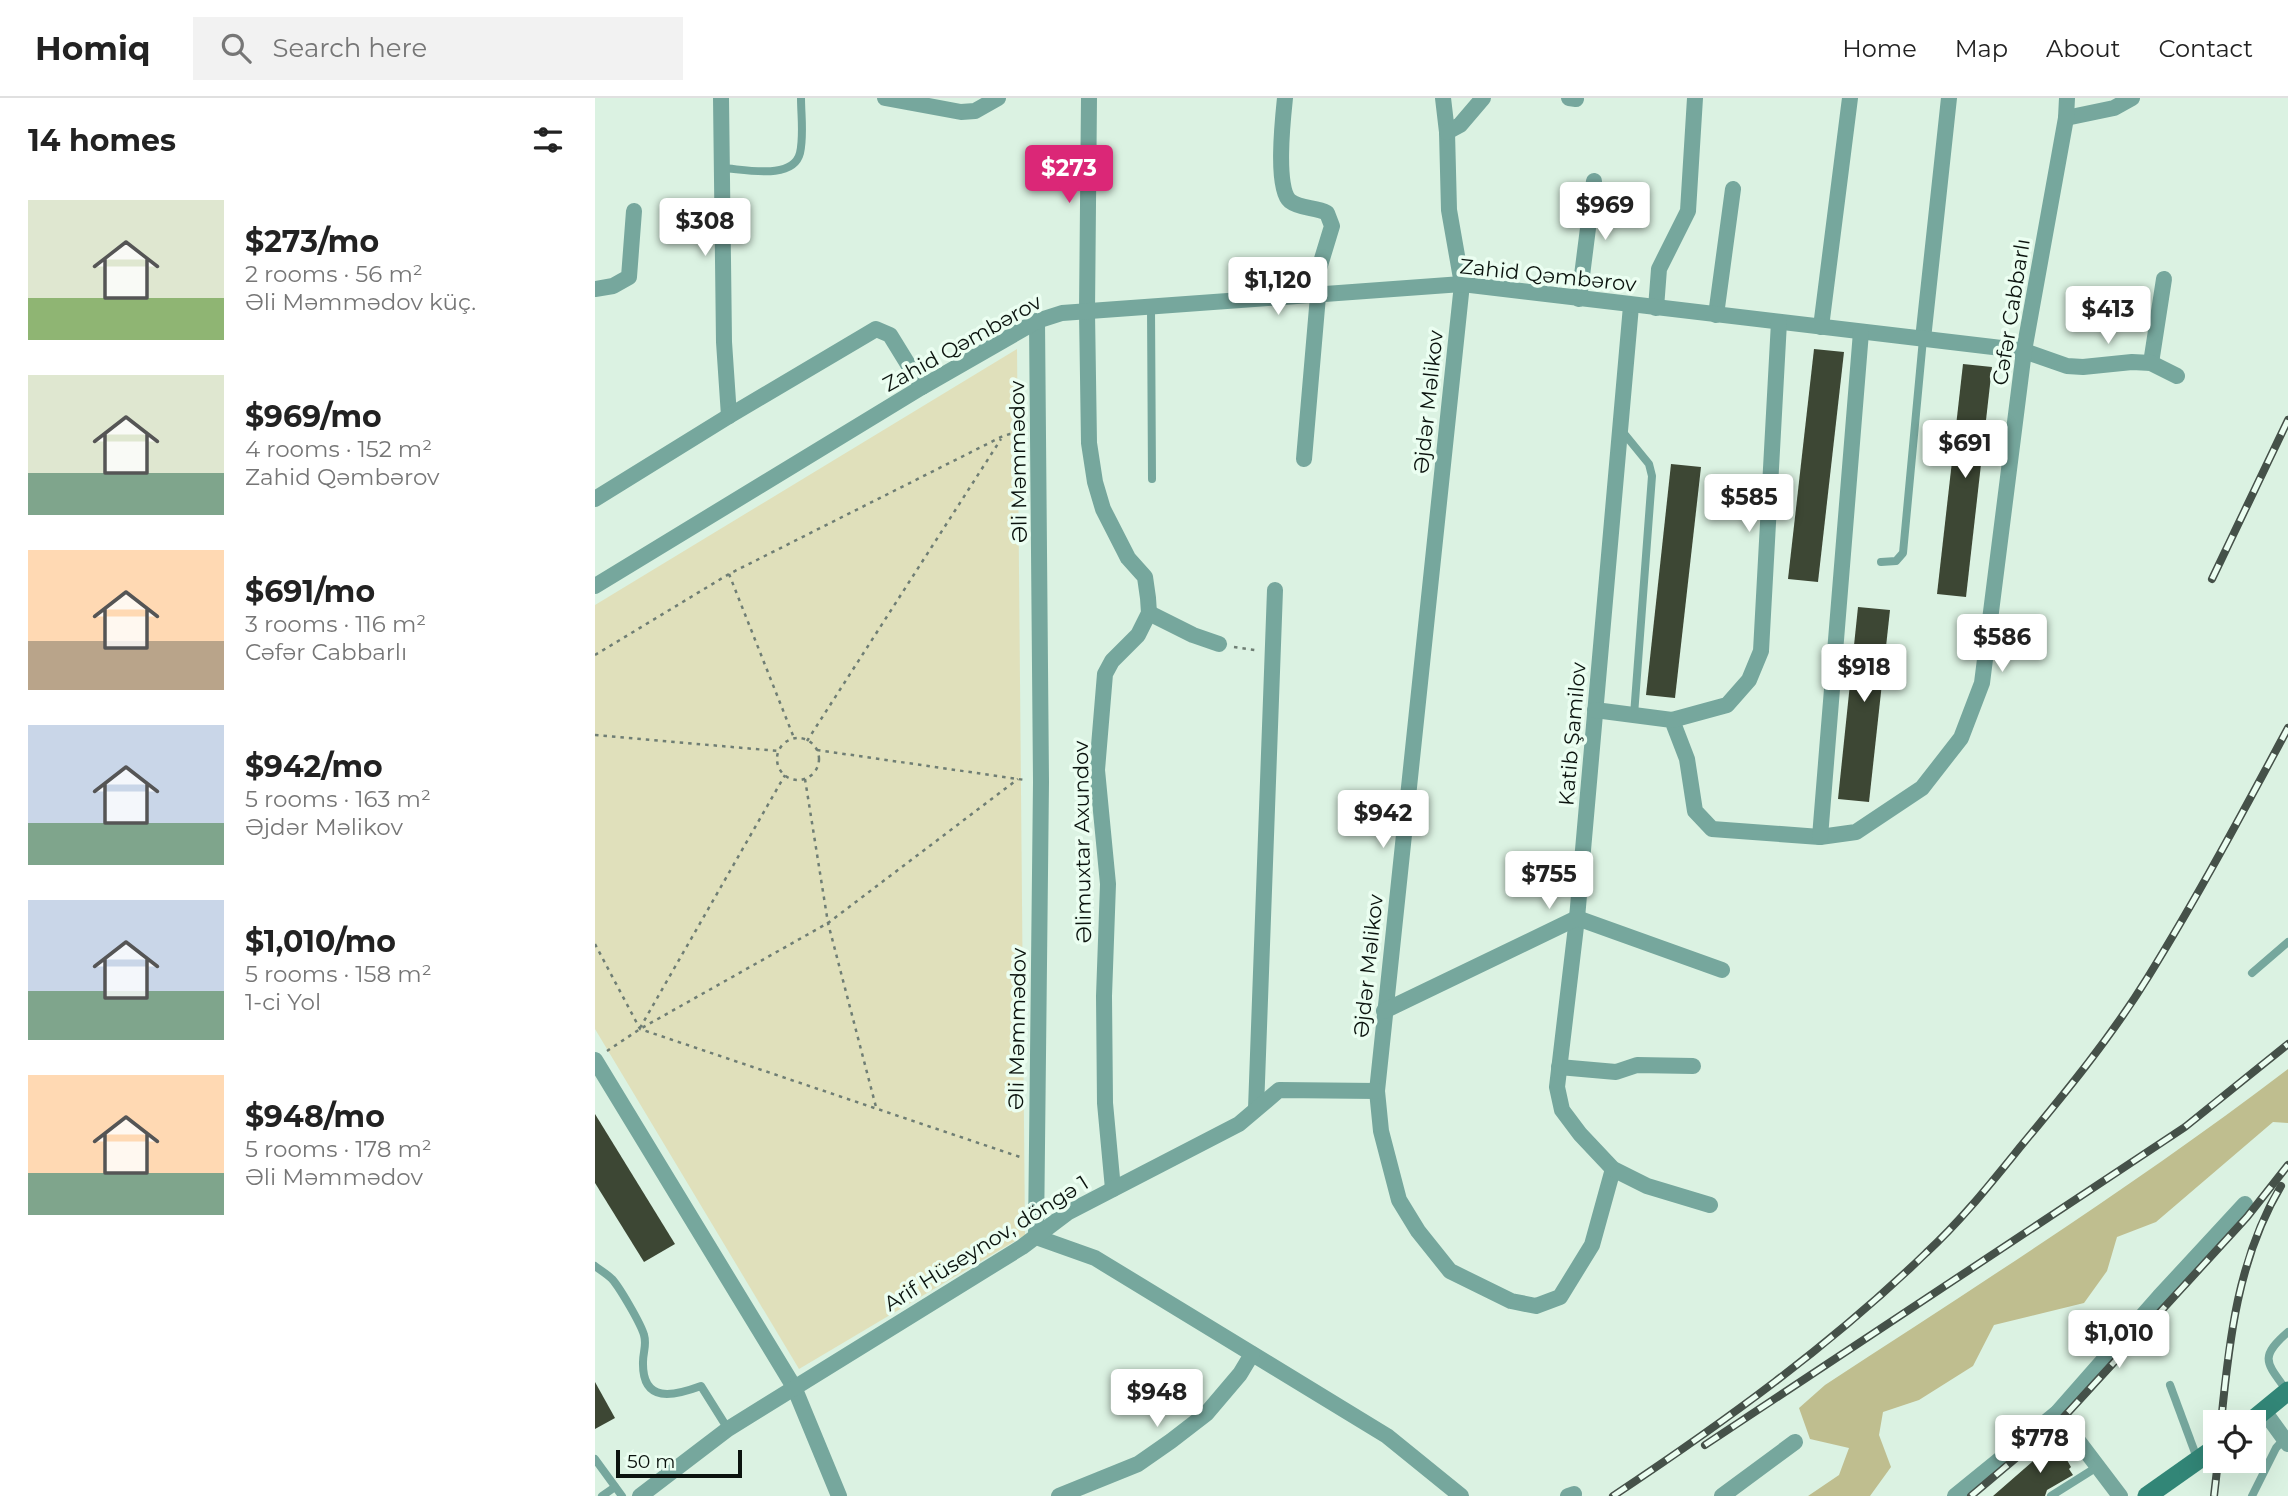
<!DOCTYPE html>
<html lang="en">
<head>
<meta charset="utf-8">
<style>
  body { margin:0; font-family:Montserrat,sans-serif; background:#f2f2f2; color:#222; height:100vh; display:flex; flex-direction:column; font-size:26px; white-space:nowrap }
  * { box-sizing:border-box; margin:0 }
  p { font-size:23px; color:#767676 }
  .icon { flex:none; width:38px; height:38px; fill:none; stroke:currentColor; stroke-width:2; stroke-linecap:round; stroke-linejoin:round }
  .map { position:relative; flex:1; overflow:hidden }
  .sheet { display:flex; flex-direction:column; background:#fff; width:595px }
  .sheet>* { flex:none }
  .fabs { position:absolute; left:1608px; top:1312px; display:grid; gap:14px }
  .fabs a { display:grid; place-items:center; width:63px; height:63px; border-radius:0px; background:#fff; box-shadow:0 7px 28px #0002; font-size:35px }
  .scale { position:absolute; left:21px; bottom:18px; width:126px; box-sizing:border-box; padding-left:7px; border:4px solid #0b130e; border-top:0; font-size:19px; line-height:24px; white-space:nowrap; color:#0b130e; -webkit-text-stroke:5px #ebfef1; paint-order:stroke }
  .price { position:absolute; translate:-50% -60px; padding:0 16px; border-radius:7px; background:#fff; color:#222; font-size:23px; line-height:46px; filter:drop-shadow(0 2px 4px #0008) }
  .price::after { content:''; position:absolute; left:50%; top:42px; width:21px; height:16px; margin-left:-10px; background:inherit; clip-path:polygon(0 0,100% 0,50% 100%) }
  .price.current { background:#db2777; color:#fff }
  ul { padding:0; list-style:none }
  li { display:flex; align-items:center; gap:21px; height:175px; padding:0 28px }
  li span { display:grid; place-items:center; flex:none; width:196px; height:140px; border-radius:0px; color:#555 }
  li>.icon { margin-inline-start:auto }
  span .icon { width:84px; height:84px; fill:#fffc; stroke-width:1 }
  li b { font-size:30px }
  h2 { display:flex; justify-content:space-between; align-items:center; height:84px; padding:0 28px; font-size:30px }
  header { display:flex; align-items:center; gap:42px; box-sizing:border-box; height:98px; padding:0 35px; background:#fff; border-bottom:2px solid #e0e0e0 }
  header strong { font-size:33px }
  nav { display:flex; gap:38px; margin-inline-start:auto; font-size:24px }
  .search { width:490px; height:63px; background:#f2f2f2; display:flex; align-items:center; gap:18px; box-sizing:border-box; padding:0 24px; border-radius:0px; color:#767676; font-size:26px }
  main { display:flex; flex:1; min-height:0 }
  .map>svg:first-child { display:block }
</style>
</head>
<body>
<header>
<strong>Homiq</strong>
<div class="search"><svg class="icon" aria-label="search" viewBox="0 0 24 24"><circle cx="10" cy="10" r="6"/><path d="M15 15l6 6"/></svg>Search here</div>
<nav><a>Home</a><a>Map</a><a>About</a><a>Contact</a></nav>
</header>
<main>
<section class="sheet">
<h2>14 homes<svg class="icon" aria-label="filters" viewBox="0 0 24 24"><path d="M4 7h16M4 17h16"/><circle cx="9" cy="7" r="2"/><circle cx="15" cy="17" r="2"/></svg></h2>
<ul>
<li><span style="background:linear-gradient(#dfe7d0 70%,#8fb573 0)"><svg class="icon" aria-label="home" viewBox="0 0 24 24"><path d="M3 11l9-7 9 7M6 9v11h12V9"/></svg></span><div><b>$273/mo</b><p>2 rooms · 56 m²</p><p>Əli Məmmədov küç.</p></div></li>
<li><span style="background:linear-gradient(#dfe7d0 70%,#7fa58c 0)"><svg class="icon" aria-label="home" viewBox="0 0 24 24"><path d="M3 11l9-7 9 7M6 9v11h12V9"/></svg></span><div><b>$969/mo</b><p>4 rooms · 152 m²</p><p>Zahid Qəmbərov</p></div></li>
<li><span style="background:linear-gradient(#ffd9b3 65%,#b9a48a 0)"><svg class="icon" aria-label="home" viewBox="0 0 24 24"><path d="M3 11l9-7 9 7M6 9v11h12V9"/></svg></span><div><b>$691/mo</b><p>3 rooms · 116 m²</p><p>Cəfər Cabbarlı</p></div></li>
<li><span style="background:linear-gradient(#c9d6e8 70%,#7fa58c 0)"><svg class="icon" aria-label="home" viewBox="0 0 24 24"><path d="M3 11l9-7 9 7M6 9v11h12V9"/></svg></span><div><b>$942/mo</b><p>5 rooms · 163 m²</p><p>Əjdər Məlikov</p></div></li>
<li><span style="background:linear-gradient(#c9d6e8 65%,#7fa58c 0)"><svg class="icon" aria-label="home" viewBox="0 0 24 24"><path d="M3 11l9-7 9 7M6 9v11h12V9"/></svg></span><div><b>$1,010/mo</b><p>5 rooms · 158 m²</p><p>1-ci Yol</p></div></li>
<li><span style="background:linear-gradient(#ffd9b3 70%,#7fa58c 0)"><svg class="icon" aria-label="home" viewBox="0 0 24 24"><path d="M3 11l9-7 9 7M6 9v11h12V9"/></svg></span><div><b>$948/mo</b><p>5 rooms · 178 m²</p><p>Əli Məmmədov</p></div></li>
</ul>
</section>
<div class="map">
<svg width="1693" height="1398" viewBox="0 0 1693 1398">
  <rect width="100%" height="100%" fill="#dbf2e2"/>
  <!-- green -->
  <path fill="#e0e0bb" d="M422,251L430,1137L204,1271L0,931V507Z"/>
  <!-- forest -->
  <path fill="#bfbe8f" d="M1693,971V1025L1678,1024L1561,1124L1522,1139L1512,1173L1489,1205L1399,1227L1378,1268L1324,1302L1288,1314L1284,1337L1296,1369L1275,1398H1213L1244,1377L1254,1350L1215,1341L1204,1310L1230,1287C1386,1185 1545,1084 1693,971Z"/>
  <!-- building -->
  <g fill="#3d4734">
    <path d="M1219,251L1249,254L1223,484L1193,481Z"/>
    <path d="M1368,266L1397,269L1371,499L1342,496Z"/>
    <path d="M1076,366L1106,369L1080,600L1051,597Z"/>
    <path d="M1263,509L1295,512L1274,704L1243,701Z"/>
    <path d="M0,1016L80,1146L49,1164L0,1085Z"/>
    <path d="M0,1284L20,1320L0,1331Z"/>
    <path d="M1461,1343L1476,1369L1474,1371L1478,1377L1452,1392L1450,1398H1398Z"/>
  </g>
  <g fill="none" stroke-linecap="round" stroke-linejoin="round">
    <!-- path -->
    <g stroke="#6f7e74" stroke-width="2.5" stroke-dasharray="3.5 5" stroke-linecap="butt">
      <path d="M134,476L199,640"/>
      <path d="M639,549L660,552"/>
      <path d="M0,557L134,476L408,338L415,336H428"/>
      <path d="M0,637L183,653"/>
      <circle cx="203" cy="661" r="21"/>
      <path d="M212,643L406,341"/>
      <path d="M222,652L430,682"/>
      <path d="M210,681L233,825L281,1009"/>
      <path d="M0,846L45,931L425,1059"/>
      <path d="M45,930L190,677"/>
      <path d="M12,953L45,931L233,825L423,681"/>
    </g>
    <!-- service -->
    <g stroke="#76a79d" stroke-width="8">
      <path d="M127,70C149,71 198,83 205,55C209,38 206,17 206,0"/>
      <path d="M556,210L557,381"/>
      <path d="M1027,333L1054,366L1057,378L1039,617"/>
      <path d="M1286,464L1301,463L1308,455L1328,241"/>
      <path d="M1657,875L1693,844"/>
      <path d="M0,1168C5,1172 12,1176 17,1181C25,1190 46,1226 49,1237C52,1247 48,1254 48,1264C47,1306 79,1298 106,1288L133,1331"/>
      <path d="M1575,1287L1602,1360"/>
      <path d="M1692,1293C1672,1265 1663,1260 1693,1234"/>
      <path d="M0,1361L27,1398"/>
      <path d="M7,1398L20,1389"/>
      <path d="M1456,1398L1502,1369"/>
      <path d="M1657,1398L1681,1350L1690,1340"/>
    </g>
    <!-- minor -->
    <g stroke="#76a79d" stroke-width="16">
      <path d="M126,0L129,244L134,318"/>
      <path d="M290,0L366,14L380,13L403,0"/>
      <path d="M494,0L492,214L494,345L500,384L508,411L533,460L550,479L553,500L554,515L543,537L517,563L510,576L502,672L513,786L509,898L510,1005L518,1091"/>
      <path d="M690,0C688,19 680,91 695,103C705,111 721,109 732,115L737,128L723,174V198L709,361"/>
      <path d="M848,0L852,34L854,112L867,186L782,993L786,1033L804,1102L823,1133L855,1173L916,1203L941,1208L965,1199L997,1147L1018,1071"/>
      <path d="M974,0L981,1"/>
      <path d="M1471,20L1519,10L1537,0"/>
      <path d="M852,34L865,27L888,0"/>
      <path d="M0,191L18,188L34,179L39,113"/>
      <path d="M984,201L999,83"/>
      <path d="M1036,208L982,820L962,989L967,1012L985,1036L1018,1071L1052,1088L1115,1107"/>
      <path d="M1061,210L1064,171L1093,113L1100,0"/>
      <path d="M1121,217L1138,91"/>
      <path d="M442,223L446,684L441,1139L500,1160L792,1338L866,1398"/>
      <path d="M1226,229L1255,0"/>
      <path d="M1328,241L1354,0"/>
      <path d="M1556,265L1569,181"/>
      <path d="M0,401L134,318L281,231L295,237L327,289"/>
      <path d="M0,488L327,289L442,223L467,215L867,186L1398,249L1429,253L1472,268L1488,269L1537,264L1556,265L1582,278"/>
      <path d="M554,515L598,537L624,546"/>
      <path d="M1000,612L1077,622L1092,661L1100,713L1117,731L1225,739L1261,734L1327,690L1366,640L1387,585L1429,253L1471,20L1472,0"/>
      <path d="M1077,622L1132,607L1154,582L1166,553L1184,224"/>
      <path d="M1225,739L1266,234"/>
      <path d="M789,913L982,820L1127,872"/>
      <path d="M0,962L199,1289L244,1398"/>
      <path d="M964,969L1021,974L1042,967L1098,968"/>
      <path d="M661,1011L680,492"/>
      <path d="M1669,1313L1693,1346"/>
      <path d="M1462,1315L1525,1398"/>
      <path d="M45,1398L133,1331L427,1149L472,1115L644,1026L684,992L782,993"/>
      <path d="M464,1398L543,1366L576,1343L611,1316L645,1276L657,1256"/>
      <path d="M973,1398L979,1396"/>
      <path d="M1127,1398L1200,1344"/>
      <path d="M1360,1398L1462,1315L1564,1199L1650,1106"/>
    </g>
    <!-- secondary -->
    <g stroke="#328677" stroke-width="19">
      <path d="M1654,1325L1693,1293"/>
      <path d="M1552,1398L1620,1350"/>
    </g>
    <defs>
      <g id="rail">
        <path d="M1617,481L1693,322"/>
        <path d="M1626,1325C1634,1242 1643,1160 1686,1088"/>
        <path d="M1110,1347L1590,1029L1693,946"/>
        <path d="M1018,1398C1128,1325 1236,1247 1331,1155C1366,1123 1396,1085 1426,1048C1471,994 1516,939 1553,879C1603,798 1648,714 1693,630"/>
        <path d="M1376,1398L1467,1321L1652,1119L1693,1067"/>
        <path d="M1619,1398L1623,1363"/>
      </g>
    </defs>
    <!-- rail casing -->
    <use href="#rail" stroke="#455149" stroke-width="8"/>
    <!-- rail -->
    <use href="#rail" stroke="#ebfef1" stroke-width="5" stroke-dasharray="16" stroke-linecap="butt"/>
  </g>
  <g text-anchor="middle" dominant-baseline="central" stroke-width="7" stroke-linejoin="round" paint-order="stroke">
    <!-- street labels -->
    <g font-size="21" fill="#0b130e" stroke="#ebfef1">
      <text transform="translate(953 177) rotate(6)">Zahid Qəmbərov</text>
      <text transform="translate(1416 214) rotate(-81)">Cəfər Cabbarlı</text>
      <text transform="translate(367 245) rotate(-29)">Zahid Qəmbərov</text>
      <text transform="translate(833 304) rotate(-84)">Əjdər Məlikov</text>
      <text transform="translate(423 364) rotate(-91)">Əli Məmmədov</text>
      <text transform="translate(977 636) rotate(-85)">Katib Şamilov</text>
      <text transform="translate(487 744) rotate(-91)">Əlimuxtar Axundov</text>
      <text transform="translate(773 868) rotate(-84)">Əjdər Məlikov</text>
      <text transform="translate(422 931) rotate(-89)">Əli Məmmədov</text>
      <text transform="translate(391 1145) rotate(-32)">Arif Hüseynov, döngə 1</text>
    </g>
  </g>
</svg>
<div class="fabs">
<a><svg class="icon" aria-label="locate" viewBox="0 0 24 24"><circle cx="12" cy="12" r="6"/><path d="M12 2v4M12 18v4M2 12h4M18 12h4"/></svg></a>
</div>
<div class="scale">50 m</div>
<b class="price current" style="left:474px;top:107px">$273</b>
<b class="price" style="left:1010px;top:144px">$969</b>
<b class="price" style="left:110px;top:160px">$308</b>
<b class="price" style="left:683px;top:219px">$1,120</b>
<b class="price" style="left:1513px;top:248px">$413</b>
<b class="price" style="left:1370px;top:382px">$691</b>
<b class="price" style="left:1154px;top:436px">$585</b>
<b class="price" style="left:1407px;top:576px">$586</b>
<b class="price" style="left:1269px;top:606px">$918</b>
<b class="price" style="left:788px;top:752px">$942</b>
<b class="price" style="left:954px;top:813px">$755</b>
<b class="price" style="left:1524px;top:1272px">$1,010</b>
<b class="price" style="left:562px;top:1331px">$948</b>
<b class="price" style="left:1445px;top:1377px">$778</b>
</div>
</main>
</body>
</html>
